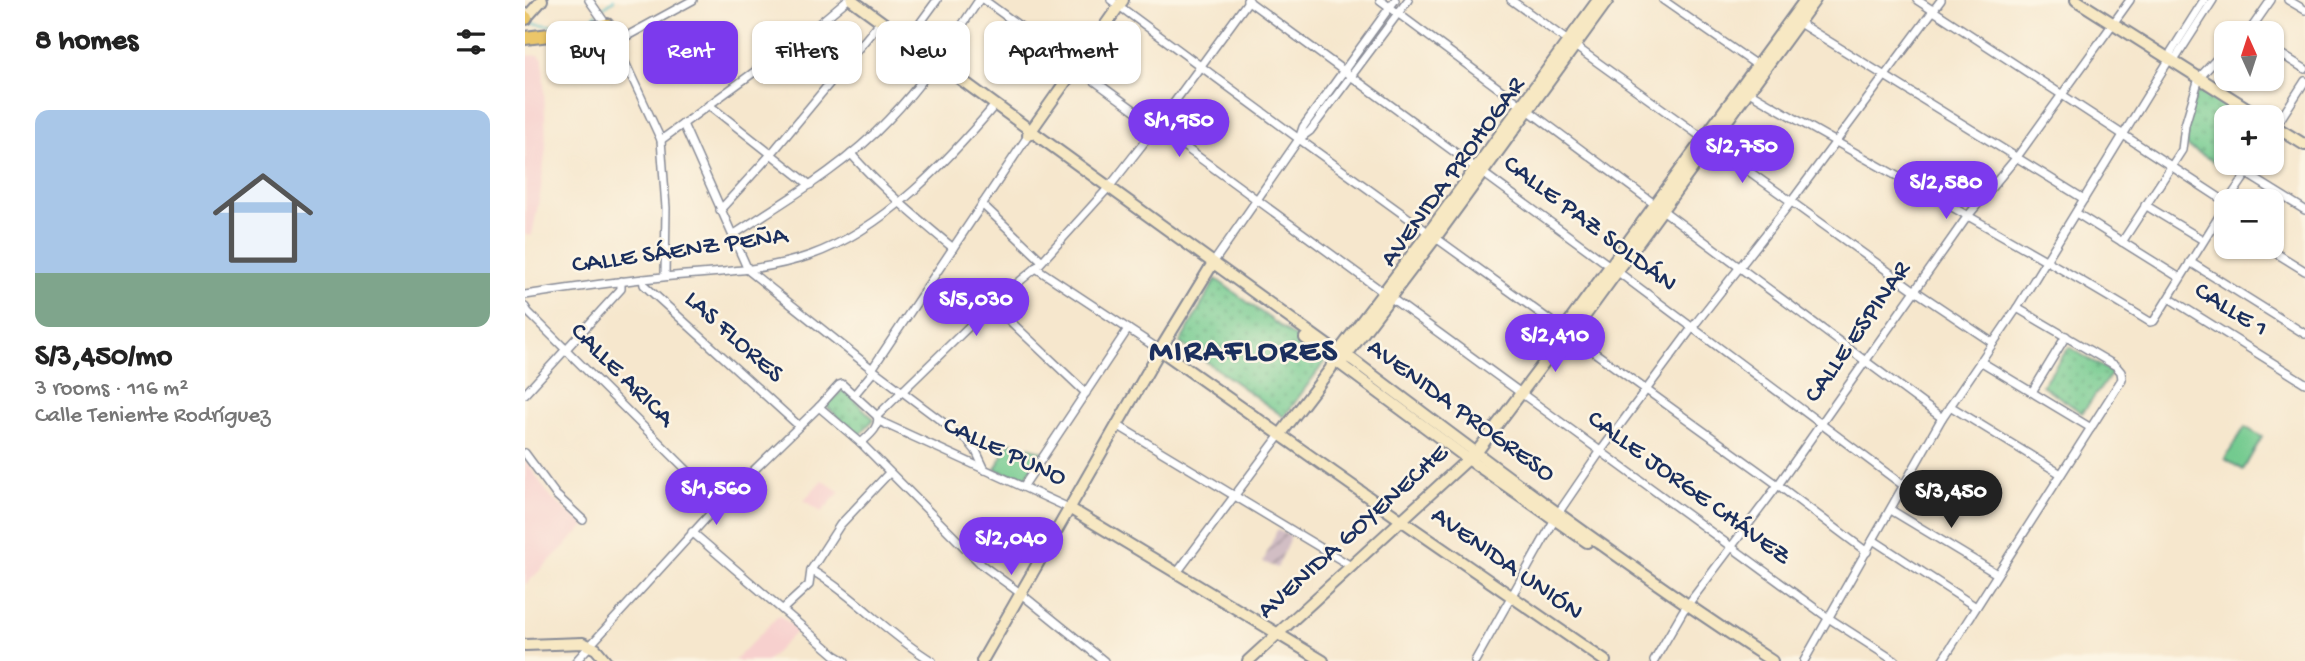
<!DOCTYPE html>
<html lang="en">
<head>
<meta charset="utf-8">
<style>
  body { margin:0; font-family:"Gochi Hand",sans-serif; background:#f6f6f6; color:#222; height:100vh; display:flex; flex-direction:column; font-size:26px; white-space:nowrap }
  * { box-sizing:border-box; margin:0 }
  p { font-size:23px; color:#767676 }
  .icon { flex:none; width:38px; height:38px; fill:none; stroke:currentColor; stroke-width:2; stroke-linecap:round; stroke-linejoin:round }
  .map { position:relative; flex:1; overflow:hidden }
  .details { display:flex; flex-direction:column; background:#fff; width:525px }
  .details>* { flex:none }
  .top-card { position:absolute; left:21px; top:21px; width:665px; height:63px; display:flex; gap:14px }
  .needle { width:46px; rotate:357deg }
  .buttons { position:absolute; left:1689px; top:21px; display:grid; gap:14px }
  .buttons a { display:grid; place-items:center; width:70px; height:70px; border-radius:14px; background:#fff; box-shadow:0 2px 5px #0004; font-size:35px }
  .price { position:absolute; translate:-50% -60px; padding:0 16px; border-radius:24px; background:#7c3aed; color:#fff; font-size:23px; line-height:46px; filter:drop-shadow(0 2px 4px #0008) }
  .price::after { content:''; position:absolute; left:50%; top:42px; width:21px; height:16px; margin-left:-10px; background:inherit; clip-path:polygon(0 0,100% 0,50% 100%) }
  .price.active { background:#222; color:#fff }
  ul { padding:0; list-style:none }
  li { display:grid; align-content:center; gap:14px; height:371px; padding:0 35px }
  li+li { border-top:2px solid #e0e0e0 }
  li span { display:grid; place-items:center; height:217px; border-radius:14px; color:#555 }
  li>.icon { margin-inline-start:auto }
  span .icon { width:126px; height:126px; fill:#fffc; stroke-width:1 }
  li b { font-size:30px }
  h2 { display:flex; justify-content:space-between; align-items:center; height:84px; padding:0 35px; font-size:30px }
  .tag { padding:0 24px; border-radius:14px; background:#fff; box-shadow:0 2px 5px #0004; font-size:24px; line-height:63px }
  .tag.active { background:#7c3aed; color:#fff }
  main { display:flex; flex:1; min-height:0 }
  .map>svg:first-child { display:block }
</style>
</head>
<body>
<main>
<section class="details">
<h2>8 homes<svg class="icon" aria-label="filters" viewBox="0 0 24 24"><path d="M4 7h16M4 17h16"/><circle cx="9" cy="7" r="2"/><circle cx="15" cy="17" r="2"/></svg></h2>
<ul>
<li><span style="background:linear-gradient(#a9c7e8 75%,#7fa58c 0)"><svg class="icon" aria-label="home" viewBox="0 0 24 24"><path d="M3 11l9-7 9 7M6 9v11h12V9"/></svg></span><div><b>S/3,450/mo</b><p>3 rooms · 116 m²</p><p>Calle Teniente Rodríguez</p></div></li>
</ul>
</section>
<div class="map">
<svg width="1780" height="661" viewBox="0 0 1780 661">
  <defs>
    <pattern id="industrial-furrows" width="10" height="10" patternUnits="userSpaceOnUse" patternTransform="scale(1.75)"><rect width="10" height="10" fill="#d2bec4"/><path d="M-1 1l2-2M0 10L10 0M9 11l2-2" fill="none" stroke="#aa9ba2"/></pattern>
    <pattern id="park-dots" width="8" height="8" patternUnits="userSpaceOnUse" patternTransform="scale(1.75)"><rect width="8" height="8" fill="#73ca8f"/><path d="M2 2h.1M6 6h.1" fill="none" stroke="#5ea478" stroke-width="1.8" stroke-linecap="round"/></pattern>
  </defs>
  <rect width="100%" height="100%" fill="#fcf5e5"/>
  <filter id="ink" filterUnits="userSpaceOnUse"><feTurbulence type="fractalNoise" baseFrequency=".0143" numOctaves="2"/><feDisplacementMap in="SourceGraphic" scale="14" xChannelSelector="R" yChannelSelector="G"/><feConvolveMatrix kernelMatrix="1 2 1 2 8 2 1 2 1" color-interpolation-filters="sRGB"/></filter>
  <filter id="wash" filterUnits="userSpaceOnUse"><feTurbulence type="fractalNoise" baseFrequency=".00686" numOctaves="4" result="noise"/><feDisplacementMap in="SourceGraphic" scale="28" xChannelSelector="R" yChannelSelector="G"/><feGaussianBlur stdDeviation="1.57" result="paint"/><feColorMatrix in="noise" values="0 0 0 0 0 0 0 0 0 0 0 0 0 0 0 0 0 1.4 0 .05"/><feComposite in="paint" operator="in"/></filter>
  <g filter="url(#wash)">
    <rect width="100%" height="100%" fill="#f6e7cd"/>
    <!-- built -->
    <g fill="#f7d0ce">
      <path d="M14,55L18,59L21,147L15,195L7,235H0V56Z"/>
      <path d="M0,460L27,499L61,525L0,585Z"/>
      <path d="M297,480L315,492L296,512L279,500Z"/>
      <path d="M254,615L273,630L242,661H209Z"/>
    </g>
    <!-- industrial -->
    <path fill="url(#industrial-furrows)" d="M752,530L766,536L752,568L738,562Z"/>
    <!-- grass -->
    <g fill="#73ca8f" stroke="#477c76" stroke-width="2">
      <path d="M1720,427L1737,437L1718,470L1700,459Z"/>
      <path d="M485,442L517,451L499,481L470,469Z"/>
    </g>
    <!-- park -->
    <g fill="url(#park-dots)" stroke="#477c76" stroke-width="2">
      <path d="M1678,87L1722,117H1701V154L1694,165L1662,146C1661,127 1664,100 1678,87Z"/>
      <path d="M691,279L801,360L759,417L655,343Z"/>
      <path d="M1544,347L1587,373L1557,413L1517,385Z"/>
      <path d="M318,389L349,419L333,436L301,406Z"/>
    </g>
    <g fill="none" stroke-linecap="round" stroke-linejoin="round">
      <!-- stream -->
      <g stroke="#4fbdc6" stroke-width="2">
        <path d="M76,9L89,0"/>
        <path d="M5,23L41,27"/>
        <path d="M53,25L66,20L72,13"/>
      </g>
    </g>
  </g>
  <g filter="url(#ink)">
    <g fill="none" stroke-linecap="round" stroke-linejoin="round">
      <defs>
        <g id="street">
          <path d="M64,0L85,30L136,140L141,208L140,276"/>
          <path d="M459,0L1302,617L1370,661"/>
          <path d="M586,0L774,139L1253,485L1342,552"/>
          <path d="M722,0L1085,266L1379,486"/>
          <path d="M855,0L1417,418"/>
          <path d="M986,0L1389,290L1468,343"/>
          <path d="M1138,0L1233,66"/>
          <path d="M1392,0L1701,202"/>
          <path d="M1763,0L1780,10"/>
          <path d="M1271,21L1559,199"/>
          <path d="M1723,33L1746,0"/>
          <path d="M382,41L412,0"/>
          <path d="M91,42L168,0"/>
          <path d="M1746,48L1780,69"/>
          <path d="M1645,60L1652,56L1688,0"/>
          <path d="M1224,92C1357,170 1494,241 1625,322L1629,321L1701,205"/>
          <path d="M184,105L285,185"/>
          <path d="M158,124L223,270L347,369L443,441L451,451L460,470"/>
          <path d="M1746,134L1780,81"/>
          <path d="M774,139L778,127L870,0"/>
          <path d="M136,140L284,32L322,0"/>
          <path d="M326,154C357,189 392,218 428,248"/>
          <path d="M1722,174L1780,210"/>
          <path d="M1703,201L1729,163"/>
          <path d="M457,204L516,260"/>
          <path d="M1620,205L1678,240"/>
          <path d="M195,210L247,153L356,21"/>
          <path d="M1551,213L1655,278"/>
          <path d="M208,235C261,200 319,167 363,120C399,83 426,42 454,0"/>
          <path d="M1597,242L1657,150L1660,125L1674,78L1701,49"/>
          <path d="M1741,247L1780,271"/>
          <path d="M1665,262L1780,334"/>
          <path d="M688,263L774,139L785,131L883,0"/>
          <path d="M511,268L635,350"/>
          <path d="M118,279L119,285L274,426"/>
          <path d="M0,295C46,288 92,281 138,277C188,272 238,272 286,255C359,229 421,163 470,105"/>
          <path d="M1644,298L1780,383"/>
          <path d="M467,304L561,393"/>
          <path d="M0,307L3,312L195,503"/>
          <path d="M1455,361L1566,428"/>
          <path d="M347,369L503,136"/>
          <path d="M1507,392L1541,336"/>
          <path d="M0,394L96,289V281"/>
          <path d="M329,395L349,371"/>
          <path d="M1425,406L1536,474"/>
          <path d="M294,407L336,443L457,565L495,593L579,661"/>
          <path d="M352,416L467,304L511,268L585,186L632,126L724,0"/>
          <path d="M354,421L544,508"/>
          <path d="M592,425L826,566"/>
          <path d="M0,453L31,495L58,520"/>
          <path d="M498,487L603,329"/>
          <path d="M1366,510L1472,574"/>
          <path d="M167,532L310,655L320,661"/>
          <path d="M1348,540L1451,607"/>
          <path d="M286,570C330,596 364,635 407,661"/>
          <path d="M651,574L755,435"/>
          <path d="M258,609L284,585L286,570L315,525L364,473"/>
          <path d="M51,661L195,503L294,407L314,385L317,384L352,416C356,427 343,436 336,443"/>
          <path d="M950,661L1034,512L1075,452L1167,328L1266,202L1416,0"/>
          <path d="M1129,661L1158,611L1253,485L1442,217L1492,157L1605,0"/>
          <path d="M1279,661L1417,418L1492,308L1644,60L1646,52L1679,0"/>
          <path d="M1417,661L1597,379L1596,372L1591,366L1492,308"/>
        </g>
        <g id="secondary">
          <path d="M327,0C486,117 646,232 806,348L828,360C965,464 1102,567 1247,661"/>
          <path d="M1551,0L1736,117"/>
          <path d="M1,18L17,0"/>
          <path d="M1746,124L1780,145"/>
          <path d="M503,135L598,0"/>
          <path d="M1039,336V329L1280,0"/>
          <path d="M780,338L943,459L1062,542"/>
          <path d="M635,350L876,520L1080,661"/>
          <path d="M817,361L911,237L1083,0"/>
          <path d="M755,435L806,368L808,359L904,232L1073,0"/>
          <path d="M544,508L798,661"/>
          <path d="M0,645L58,643L71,649L81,661"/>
          <path d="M457,661L635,350L688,263"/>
          <path d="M723,661L954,449L1039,336L1046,335L1290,0"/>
        </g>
        <g id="primary">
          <path d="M0,18H1"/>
          <path d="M0,38L49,32L82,25"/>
        </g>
      </defs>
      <!-- street casing -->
      <use href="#street" stroke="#888b96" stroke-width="10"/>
      <!-- secondary casing -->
      <use href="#secondary" stroke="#888b96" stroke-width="14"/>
      <!-- primary casing -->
      <use href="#primary" stroke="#888b96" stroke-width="16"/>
      <!-- street -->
      <use href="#street" stroke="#fff" stroke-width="7"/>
      <!-- secondary -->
      <use href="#secondary" stroke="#f7e8c3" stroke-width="10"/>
      <!-- primary -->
      <use href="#primary" stroke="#ebc669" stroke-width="12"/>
    </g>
  </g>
  <g text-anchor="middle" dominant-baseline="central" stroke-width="5" stroke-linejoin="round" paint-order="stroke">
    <!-- street labels -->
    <g font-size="26" fill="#1b2f5e" stroke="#fcf5e5">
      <text transform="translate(929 173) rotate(-54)">AVENIDA PROHOGAR</text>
      <text transform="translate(1064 225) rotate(37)">CALLE PAZ SOLDÁN</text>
      <text transform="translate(155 252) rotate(-8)">CALLE SÁENZ PEÑA</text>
      <text transform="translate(1705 311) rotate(32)">CALLE 1</text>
      <text transform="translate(1334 333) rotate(-55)">CALLE ESPINAR</text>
      <text transform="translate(208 338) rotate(42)">LAS FLORES</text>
      <text transform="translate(96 376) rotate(45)">CALLE ARICA</text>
      <text transform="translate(935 412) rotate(36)">AVENIDA PROGRESO</text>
      <text transform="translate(479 453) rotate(25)">CALLE PUNO</text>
      <text transform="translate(1163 489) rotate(36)">CALLE JORGE CHÁVEZ</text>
      <text transform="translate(829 533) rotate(-42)">AVENIDA GOYENECHE</text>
      <text transform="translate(981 565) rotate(35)">AVENIDA UNIÓN</text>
    </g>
    <!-- district labels -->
    <g font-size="33" font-weight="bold" letter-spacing="2" fill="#1b2f5e" stroke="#fcf5e5">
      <text x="719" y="353">MIRAFLORES</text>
    </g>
  </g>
</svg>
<div class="buttons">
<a><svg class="needle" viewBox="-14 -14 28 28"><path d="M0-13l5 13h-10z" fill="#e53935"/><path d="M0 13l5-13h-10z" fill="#767676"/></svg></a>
<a>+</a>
<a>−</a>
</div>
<b class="price" style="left:654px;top:159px">S/1,950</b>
<b class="price" style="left:1217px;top:185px">S/2,750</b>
<b class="price" style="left:1421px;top:221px">S/2,580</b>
<b class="price" style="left:451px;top:338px">S/5,030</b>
<b class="price" style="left:1030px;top:374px">S/2,410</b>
<b class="price" style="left:191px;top:527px">S/1,560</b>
<b class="price active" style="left:1426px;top:530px">S/3,450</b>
<b class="price" style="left:486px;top:577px">S/2,040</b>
<div class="top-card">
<a class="tag">Buy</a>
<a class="tag active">Rent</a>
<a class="tag">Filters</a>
<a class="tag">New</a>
<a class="tag">Apartment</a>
</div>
</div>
</main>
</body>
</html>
